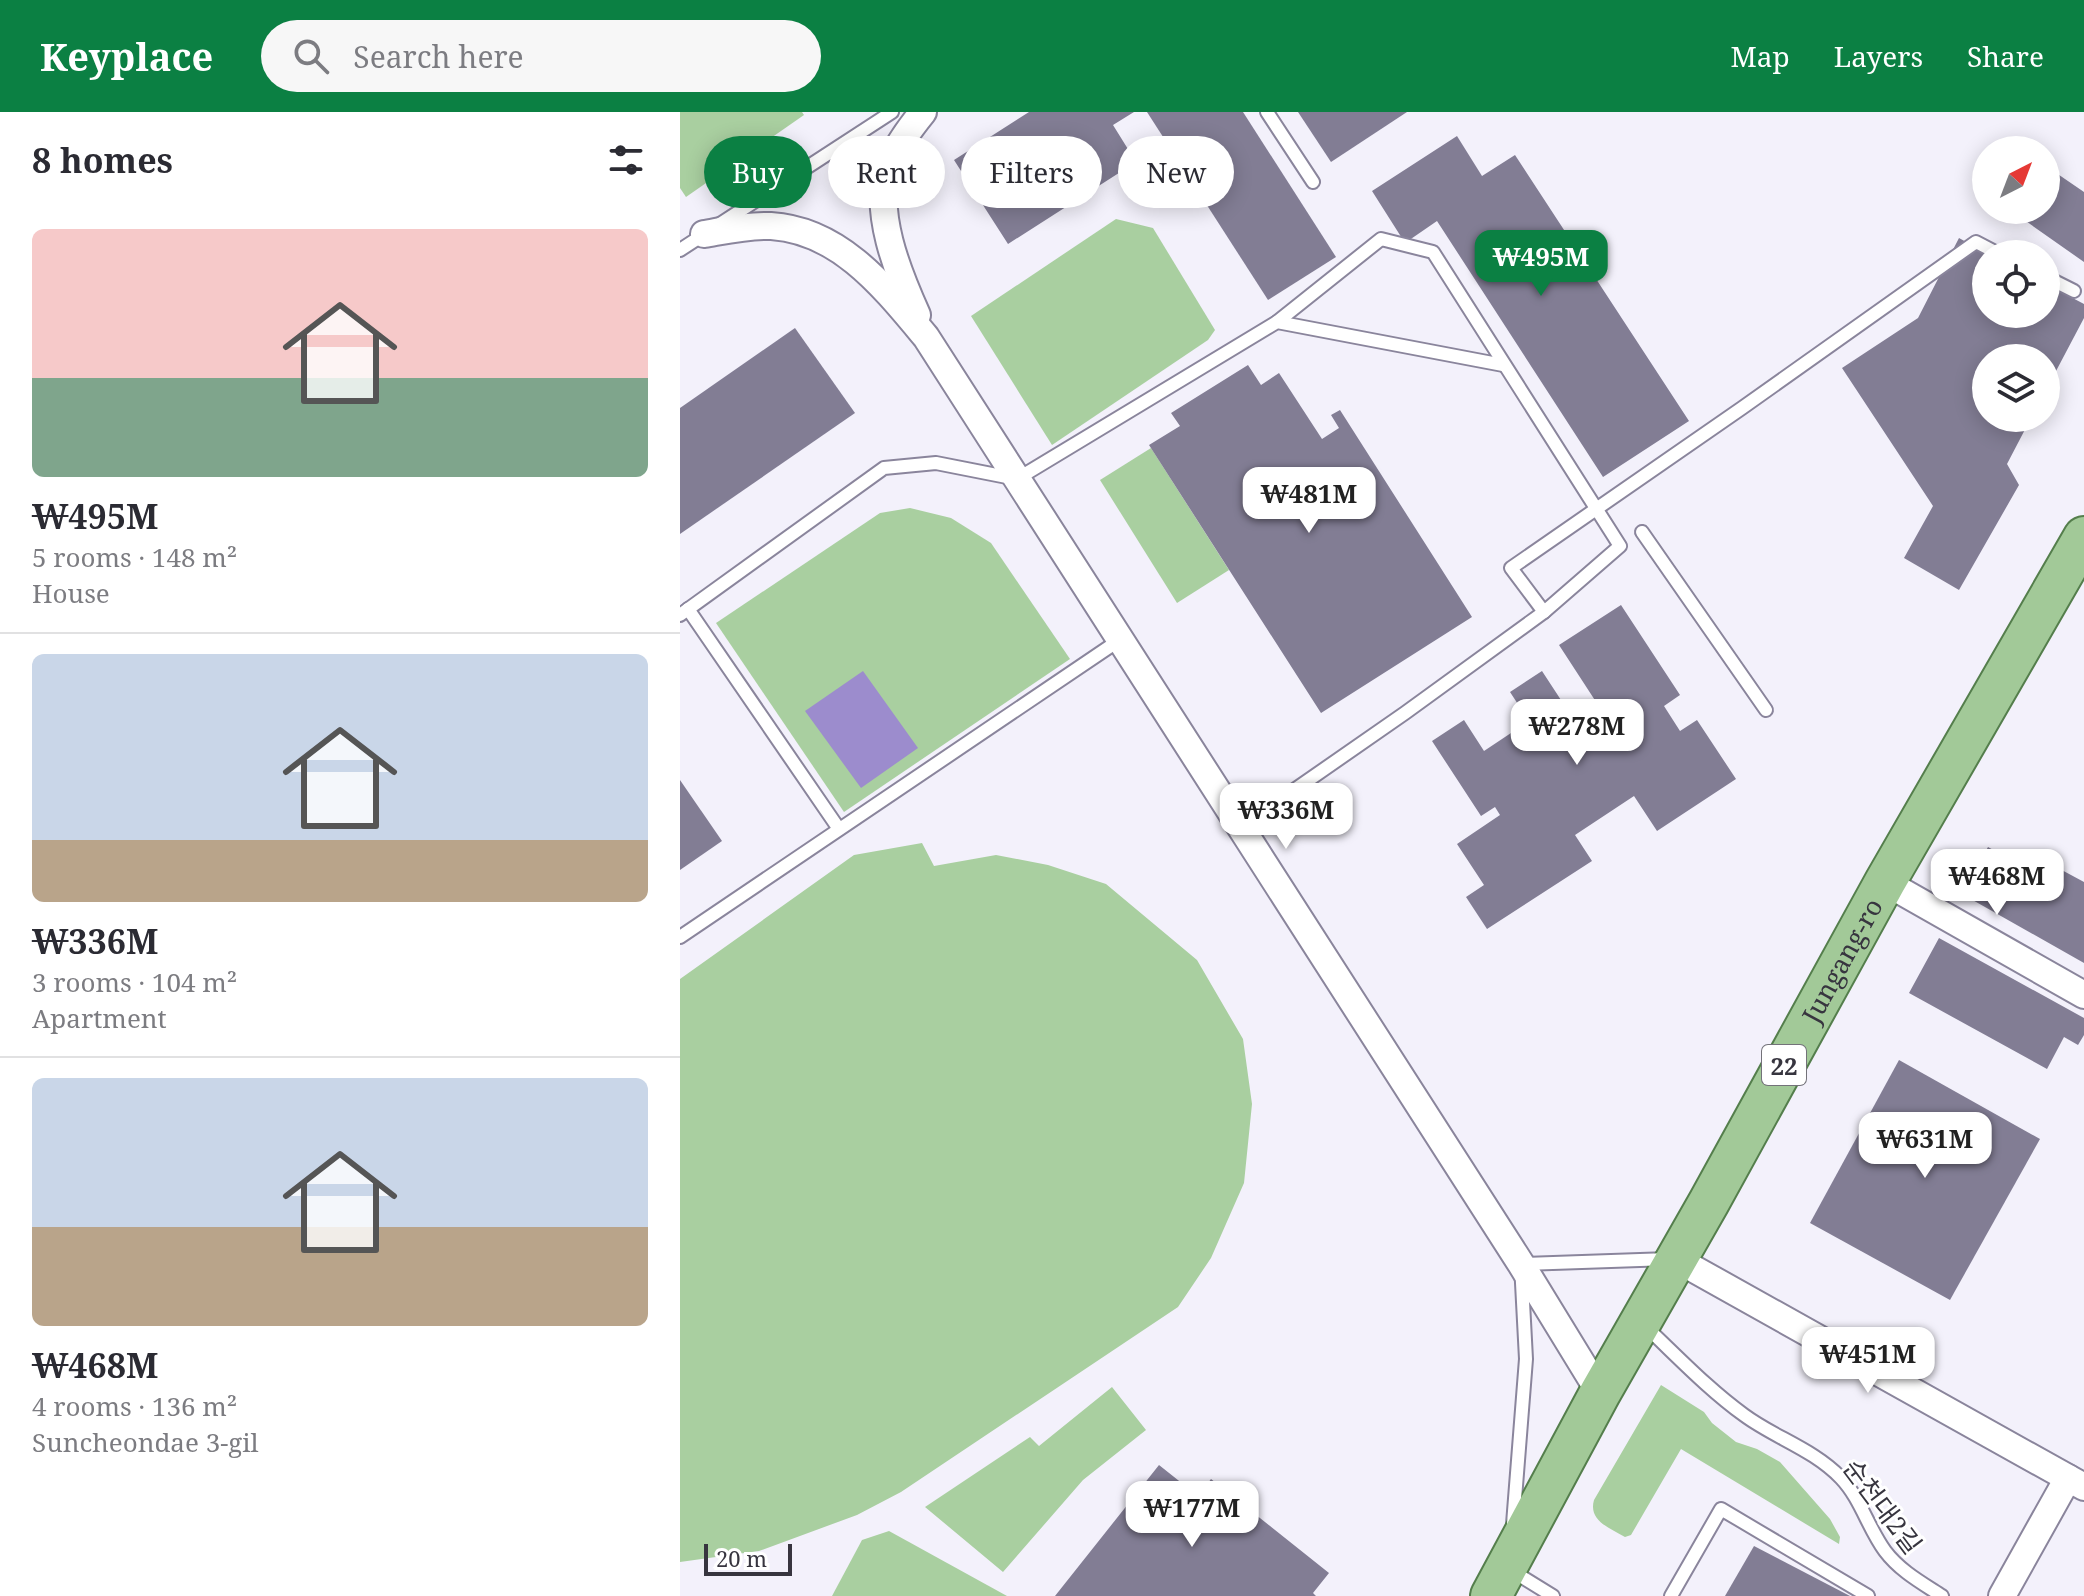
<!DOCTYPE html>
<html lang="en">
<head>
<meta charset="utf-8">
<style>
  body { margin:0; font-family:"Noto Serif","Noto Sans KR",serif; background:#f7f7f7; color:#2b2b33; height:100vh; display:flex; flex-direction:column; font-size:30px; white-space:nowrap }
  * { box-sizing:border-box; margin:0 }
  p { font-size:26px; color:#7c7c81 }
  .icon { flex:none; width:44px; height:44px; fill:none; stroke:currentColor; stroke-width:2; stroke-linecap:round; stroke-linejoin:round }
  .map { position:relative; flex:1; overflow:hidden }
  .drawer { display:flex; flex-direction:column; background:#fff; width:680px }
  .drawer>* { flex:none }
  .hud { position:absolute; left:24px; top:24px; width:760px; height:72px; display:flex; gap:16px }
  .needle { width:52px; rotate:42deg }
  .tools { position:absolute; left:1292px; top:24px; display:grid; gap:16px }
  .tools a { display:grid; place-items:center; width:88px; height:88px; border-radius:50%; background:#fff; box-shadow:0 4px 20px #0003; font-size:40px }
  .scale { position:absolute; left:24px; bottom:20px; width:88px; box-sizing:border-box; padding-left:8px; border:4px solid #37353f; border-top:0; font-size:22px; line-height:28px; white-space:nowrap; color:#37353f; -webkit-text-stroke:6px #fff; paint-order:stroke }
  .price { position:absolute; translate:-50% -68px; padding:0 18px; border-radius:16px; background:#fff; color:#222; font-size:26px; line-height:52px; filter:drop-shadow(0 2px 4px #0008) }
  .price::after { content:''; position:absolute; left:50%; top:48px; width:24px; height:18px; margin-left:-12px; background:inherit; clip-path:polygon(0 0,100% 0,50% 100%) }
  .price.active { background:#0b8043; color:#fff }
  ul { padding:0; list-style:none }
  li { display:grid; align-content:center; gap:16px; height:424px; padding:0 32px }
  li+li { border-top:2px solid #e1e1e2 }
  li span { display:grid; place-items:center; height:248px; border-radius:12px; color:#555 }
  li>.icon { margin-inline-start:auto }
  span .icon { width:144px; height:144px; fill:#fffc; stroke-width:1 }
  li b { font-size:34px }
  h2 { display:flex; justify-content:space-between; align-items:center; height:96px; padding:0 32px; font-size:34px }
  .chip { padding:0 28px; border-radius:36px; background:#fff; box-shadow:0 4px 20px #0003; font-size:28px; line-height:72px }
  .chip.active { background:#0b8043; color:#fff }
  header { display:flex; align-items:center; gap:48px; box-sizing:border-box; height:112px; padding:0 40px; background:#0b8043; color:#fff }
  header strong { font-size:38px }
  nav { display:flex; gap:44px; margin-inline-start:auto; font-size:28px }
  .search { width:560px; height:72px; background:#f7f7f7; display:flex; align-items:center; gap:20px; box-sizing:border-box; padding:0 28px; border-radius:44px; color:#7c7c81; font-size:30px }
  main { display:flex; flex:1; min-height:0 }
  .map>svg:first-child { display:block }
</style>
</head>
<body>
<header>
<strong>Keyplace</strong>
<div class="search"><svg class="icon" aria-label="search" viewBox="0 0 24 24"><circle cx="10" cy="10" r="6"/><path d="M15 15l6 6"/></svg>Search here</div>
<nav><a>Map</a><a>Layers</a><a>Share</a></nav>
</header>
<main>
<section class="drawer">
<h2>8 homes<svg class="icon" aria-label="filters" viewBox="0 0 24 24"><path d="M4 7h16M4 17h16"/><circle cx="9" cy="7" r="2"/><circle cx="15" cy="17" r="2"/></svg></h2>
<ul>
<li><span style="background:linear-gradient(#f6c9c9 60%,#7fa58c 0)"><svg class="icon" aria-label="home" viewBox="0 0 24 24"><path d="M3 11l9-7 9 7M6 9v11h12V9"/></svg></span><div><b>₩495M</b><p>5 rooms · 148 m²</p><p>House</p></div></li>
<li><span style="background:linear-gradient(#c9d6e8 75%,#b9a48a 0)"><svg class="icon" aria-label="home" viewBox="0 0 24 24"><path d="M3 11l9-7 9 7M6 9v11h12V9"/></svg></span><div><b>₩336M</b><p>3 rooms · 104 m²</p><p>Apartment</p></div></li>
<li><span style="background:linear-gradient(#c9d6e8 60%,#b9a48a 0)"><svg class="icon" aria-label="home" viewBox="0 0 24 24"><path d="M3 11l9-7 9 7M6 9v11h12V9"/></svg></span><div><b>₩468M</b><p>4 rooms · 136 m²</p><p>Suncheondae 3-gil</p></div></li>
</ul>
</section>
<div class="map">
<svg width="1404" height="1484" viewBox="0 0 1404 1484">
  <rect width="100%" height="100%" fill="#f3f1fb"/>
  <!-- green -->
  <g fill="#a9cfa0">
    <path d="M0,0H122L124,3L6,85L0,76Z"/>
    <path d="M436,107L473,116L535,218L528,228L372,333L291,204Z"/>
    <path d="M471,336L549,458L497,491L420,368Z"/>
    <path d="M230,396L271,406L311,431L390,547L164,700L36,511L200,401Z"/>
    <path d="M242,731L254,754L316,743L368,753L426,772L517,848L563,927L572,992L564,1071L531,1146L498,1195L221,1380L177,1403L79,1439L0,1450V867L174,743Z"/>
    <path d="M981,1273L1024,1300L1032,1311L1056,1330L1077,1337L1100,1350L1150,1407L1160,1425L1159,1432L1001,1337L951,1423L945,1425C930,1416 908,1409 914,1388Z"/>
    <path d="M432,1275L466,1318L403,1368L323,1460L245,1395L350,1325L359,1334Z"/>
    <path d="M209,1419L327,1484H152L182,1428Z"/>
  </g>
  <!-- water -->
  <path fill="#9c8ccd" d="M183,559L238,636L181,676L125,599Z"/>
  <!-- building -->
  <g fill="#827d94">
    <path d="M349,0H454L433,13L456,50L328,132L274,48Z"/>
    <path d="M467,0H563L656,145L588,188Z"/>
    <path d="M618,0H727L651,50Z"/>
    <path d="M777,24L802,64L835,43L1009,309L923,365L757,109L725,131L692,79Z"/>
    <path d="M1366,54L1404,80V150L1330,98H1366Z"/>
    <path d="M1279,126L1306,141V202H1366V172L1404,192V206L1366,278V246H1306V306H1351L1327,352L1339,373L1279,478L1224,446L1253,394L1162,256L1238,206Z"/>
    <path d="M115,216L175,301L0,422V296Z"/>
    <path d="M568,253L581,273L599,261L642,327L659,316L651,303L660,298L792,505L641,601L469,333L500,314L491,301Z"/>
    <path d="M941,493L1000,583L984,594L1000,619L1017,608L1056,667L977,719L954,684L895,723L912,749L807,817L786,785L804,773L777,732L820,703L815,695L801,704L752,629L784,608L804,639L849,609L830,580L862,559L896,611L920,596L879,533Z"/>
    <path d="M0,668L42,729L0,758Z"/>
    <path d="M1308,735L1370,770L1378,756L1404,770V851L1282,782Z"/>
    <path d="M1259,826L1404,906V923L1398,933L1384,925L1367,957L1229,881Z"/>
    <path d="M1219,948L1360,1027L1270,1188L1130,1111Z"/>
    <path d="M479,1353L518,1384L531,1367L649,1461L633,1481L636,1484H375Z"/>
    <path d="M1074,1434L1170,1484H1045Z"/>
  </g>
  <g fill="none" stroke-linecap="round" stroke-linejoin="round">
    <defs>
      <g id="lane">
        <path d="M587,0L633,70"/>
        <path d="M0,138L212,0"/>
        <path d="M1366,165L1394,179"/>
        <path d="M962,420L1086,598"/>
        <path d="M8,497L159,717"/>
        <path d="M864,500L831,456L1062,296L1296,130L1319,142"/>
        <path d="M0,503L204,356L256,351L337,367L597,210L823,253"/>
        <path d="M561,715L725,601L864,500L940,434L753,140L701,127L597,210"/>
        <path d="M0,825L441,527"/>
        <path d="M964,1213C997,1244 1028,1277 1064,1303C1095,1326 1133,1337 1161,1366C1181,1387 1188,1416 1205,1439C1220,1459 1242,1471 1262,1484"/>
        <path d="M833,1412L846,1247L841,1152L989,1147"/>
        <path d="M829,1457L873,1484"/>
        <path d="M991,1484L1041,1397L1188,1484"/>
      </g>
      <g id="street">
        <path d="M24,122C47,118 69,113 91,114C160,118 205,176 246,225L841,1152L920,1281"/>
        <path d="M237,203C218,161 192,98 209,53C217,33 230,16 243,0"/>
        <path d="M1205,770L1404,883"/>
        <path d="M996,1147L1404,1375"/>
        <path d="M1322,1484L1388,1366"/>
      </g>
      <g id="primary">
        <path id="s1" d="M811,1484L920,1281L1029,1090L1205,770L1404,425"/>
      </g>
    </defs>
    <!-- lane casing -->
    <use href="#lane" stroke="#8a859c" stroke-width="16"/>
    <!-- street casing -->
    <use href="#street" stroke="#8a859c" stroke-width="30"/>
    <!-- primary casing -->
    <use href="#primary" stroke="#547e4c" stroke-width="44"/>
    <!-- lane -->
    <use href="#lane" stroke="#fff" stroke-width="12"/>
    <!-- street -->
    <use href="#street" stroke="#fff" stroke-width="26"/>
    <!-- primary -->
    <use href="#primary" stroke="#a2c998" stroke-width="40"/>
  </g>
  <g text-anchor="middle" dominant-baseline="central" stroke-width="6" stroke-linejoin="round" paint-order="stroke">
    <!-- shield labels -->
    <rect fill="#fff" stroke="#737279" stroke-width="2" x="1082" y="933" width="44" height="40" rx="6"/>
    <g font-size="24" font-weight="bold" fill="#37353f">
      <text x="1104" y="953">22</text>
    </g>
    <!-- street labels -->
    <g font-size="26" fill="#37353f" stroke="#fff">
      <text stroke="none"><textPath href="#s1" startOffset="726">Jungang-ro</textPath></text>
      <text transform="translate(1203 1394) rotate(53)">순천대2길</text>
    </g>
  </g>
</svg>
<div class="tools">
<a><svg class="needle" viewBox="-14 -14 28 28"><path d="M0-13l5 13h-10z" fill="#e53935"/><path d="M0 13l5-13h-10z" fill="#7c7c81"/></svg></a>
<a><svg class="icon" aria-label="locate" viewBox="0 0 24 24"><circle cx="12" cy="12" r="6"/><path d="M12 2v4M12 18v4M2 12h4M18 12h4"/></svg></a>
<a><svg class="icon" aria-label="layers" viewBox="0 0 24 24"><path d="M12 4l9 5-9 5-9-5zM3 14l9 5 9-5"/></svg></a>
</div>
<div class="scale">20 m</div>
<b class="price active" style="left:861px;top:186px">₩495M</b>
<b class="price" style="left:629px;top:423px">₩481M</b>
<b class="price" style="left:897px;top:655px">₩278M</b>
<b class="price" style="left:606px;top:739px">₩336M</b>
<b class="price" style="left:1317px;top:805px">₩468M</b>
<b class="price" style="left:1245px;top:1068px">₩631M</b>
<b class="price" style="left:1188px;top:1283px">₩451M</b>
<b class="price" style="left:512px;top:1437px">₩177M</b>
<div class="hud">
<a class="chip active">Buy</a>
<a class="chip">Rent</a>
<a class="chip">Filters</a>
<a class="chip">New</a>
</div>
</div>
</main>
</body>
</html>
